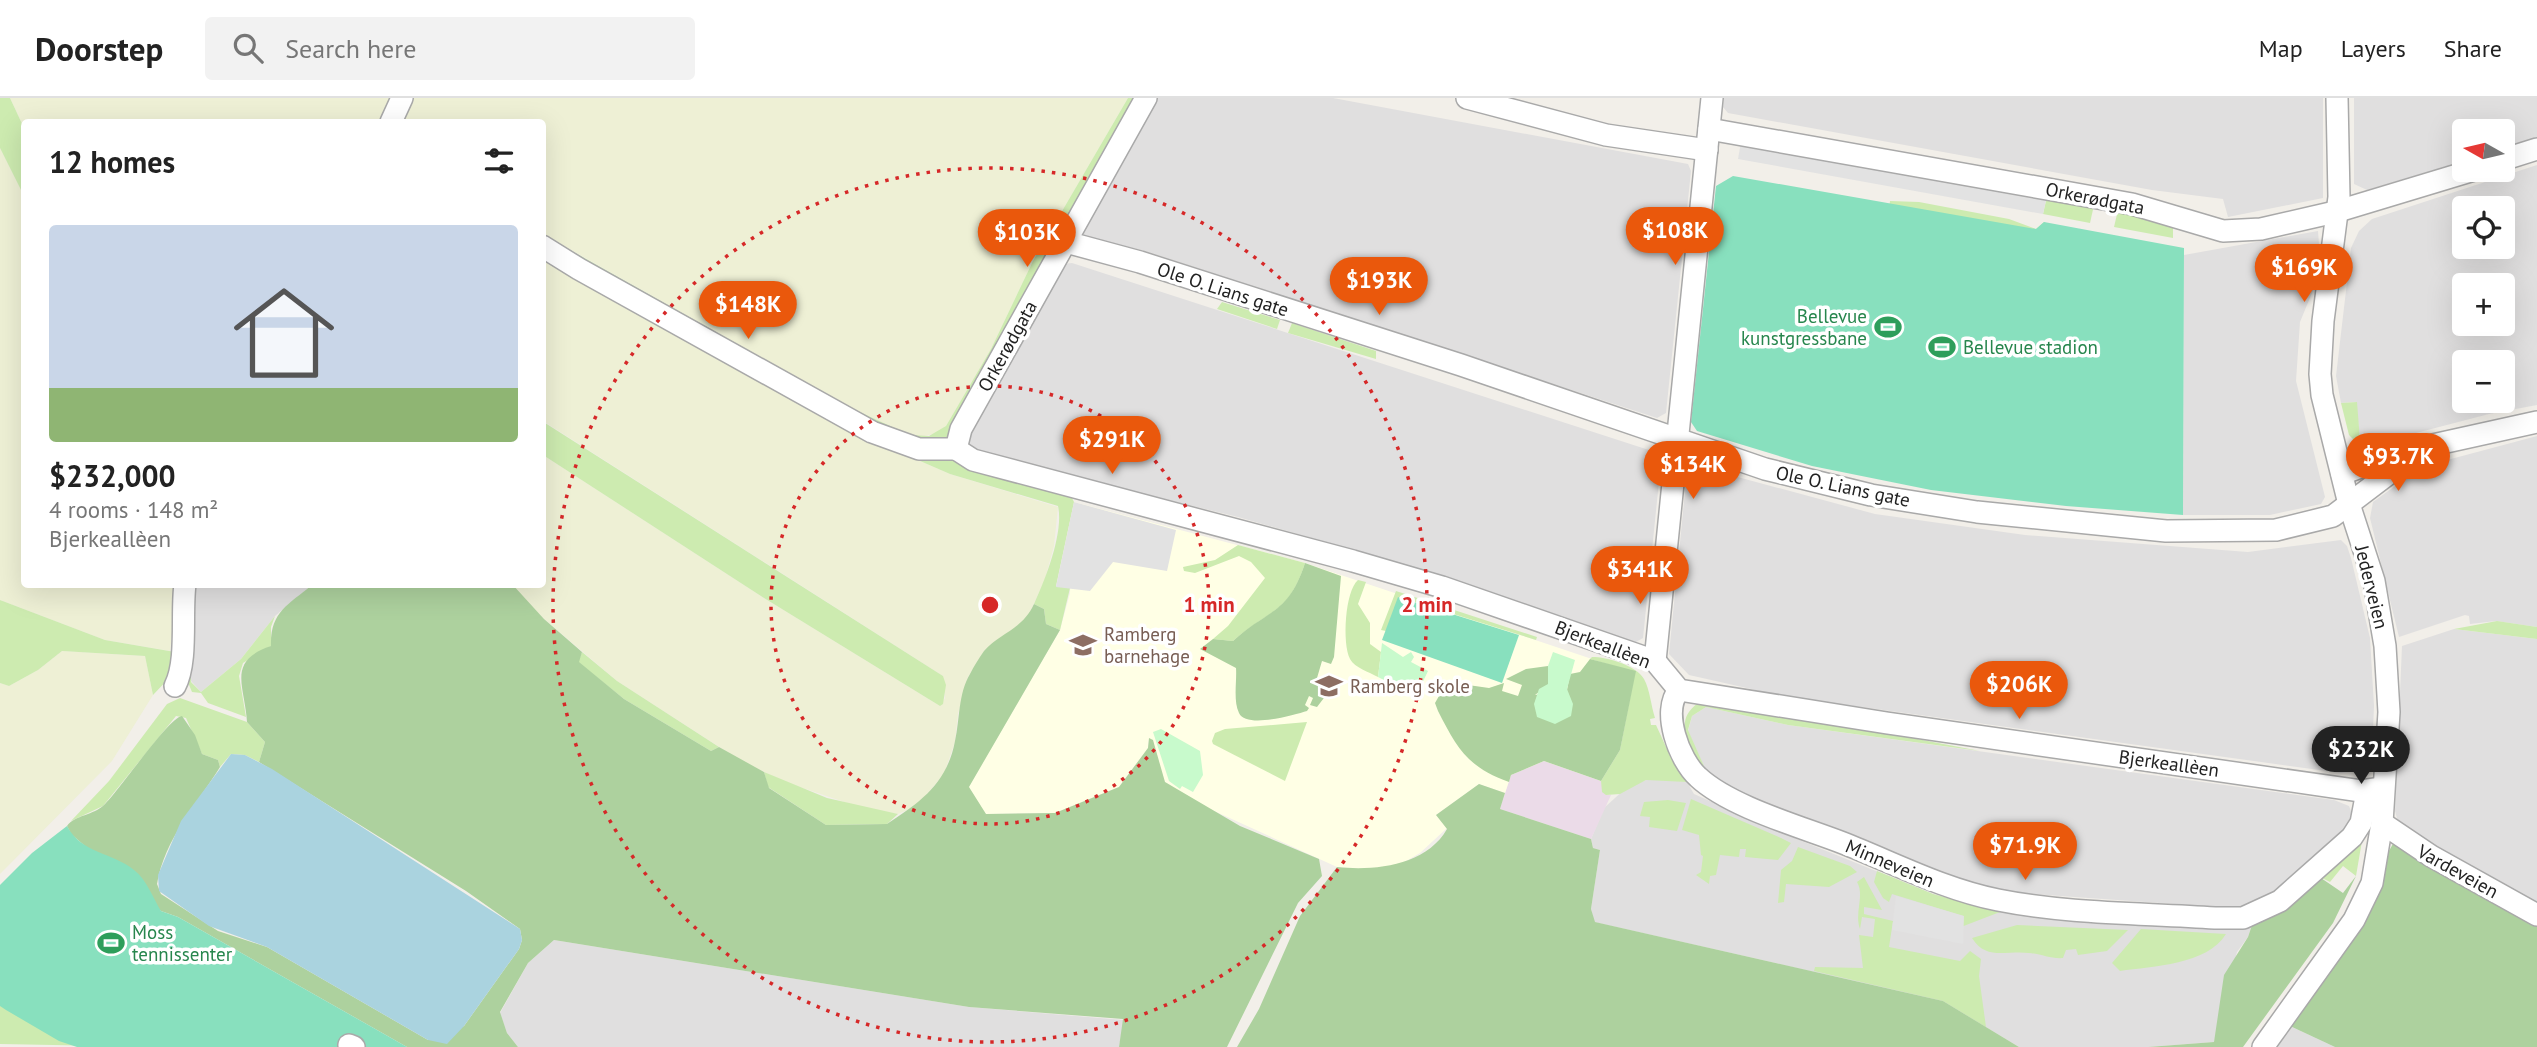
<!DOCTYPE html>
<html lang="en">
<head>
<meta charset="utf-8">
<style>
  body { margin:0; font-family:"PT Sans",sans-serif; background:#f2f2f2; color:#222; height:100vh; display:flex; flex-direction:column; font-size:26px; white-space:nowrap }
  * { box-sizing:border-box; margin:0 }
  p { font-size:23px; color:#767676 }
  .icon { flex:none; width:38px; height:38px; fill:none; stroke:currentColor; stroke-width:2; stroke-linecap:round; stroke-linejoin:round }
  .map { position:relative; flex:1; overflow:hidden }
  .sheet { position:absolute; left:21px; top:21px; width:525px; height:469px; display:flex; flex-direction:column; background:#fff; border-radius:7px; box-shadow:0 7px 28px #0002 }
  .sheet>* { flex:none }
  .needle { width:46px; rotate:278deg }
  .controls { position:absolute; left:2452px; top:21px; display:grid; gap:14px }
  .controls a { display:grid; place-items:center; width:63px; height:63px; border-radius:7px; background:#fff; box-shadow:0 7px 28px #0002; font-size:35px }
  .price { position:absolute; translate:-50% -60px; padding:0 16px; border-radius:24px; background:#ea580c; color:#fff; font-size:23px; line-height:46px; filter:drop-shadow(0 2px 4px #0008) }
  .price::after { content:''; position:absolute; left:50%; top:42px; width:21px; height:16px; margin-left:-10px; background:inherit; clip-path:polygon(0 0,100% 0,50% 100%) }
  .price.active { background:#222; color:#fff }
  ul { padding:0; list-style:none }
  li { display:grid; align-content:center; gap:14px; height:371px; padding:0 28px }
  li+li { border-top:2px solid #e0e0e0 }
  li span { display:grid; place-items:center; height:217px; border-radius:7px; color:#555 }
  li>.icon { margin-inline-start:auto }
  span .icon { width:126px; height:126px; fill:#fffc; stroke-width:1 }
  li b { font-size:30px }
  h2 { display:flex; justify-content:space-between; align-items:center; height:84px; padding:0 28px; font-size:30px }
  header { display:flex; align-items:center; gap:42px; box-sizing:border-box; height:98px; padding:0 35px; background:#fff; border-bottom:2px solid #e0e0e0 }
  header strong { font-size:33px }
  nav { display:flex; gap:38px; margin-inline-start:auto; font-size:24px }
  .search { width:490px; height:63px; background:#f2f2f2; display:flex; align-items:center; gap:18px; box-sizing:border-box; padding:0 24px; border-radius:7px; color:#767676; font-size:26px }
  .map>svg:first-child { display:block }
</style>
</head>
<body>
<header>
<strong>Doorstep</strong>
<div class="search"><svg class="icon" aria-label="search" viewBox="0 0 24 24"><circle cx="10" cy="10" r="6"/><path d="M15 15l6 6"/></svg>Search here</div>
<nav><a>Map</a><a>Layers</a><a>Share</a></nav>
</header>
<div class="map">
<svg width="2537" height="949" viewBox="0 0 2537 949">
  <rect width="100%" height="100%" fill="#f2efe9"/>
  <!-- residential -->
  <g fill="#e0dfdf" fill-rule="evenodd">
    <path d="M1154,0H1333L1688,66L1691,73L1666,315L1657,320L1145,153L1085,138L1081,132Z"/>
    <path d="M1724,0H2323V100L2228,119L2223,101L2152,92L1728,15L1723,9Z"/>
    <path d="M2354,0H2537V39L2503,51L2502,33H2464V63L2367,92L2354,86Z"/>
    <path d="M2537,67V307L2489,316L2370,347L2360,342L2356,304L2341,305L2336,278L2351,150L2359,133L2372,121ZM2464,110H2502V149H2464ZM2464,187H2502V226H2464ZM2464,264H2502V303H2464Z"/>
    <path d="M2318,133L2321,173L2300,224L2296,283L2325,399L2321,406L2270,417H2183L2184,157Z"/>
    <path d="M1072,165L1655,354L1661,364L1643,540L1636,544L1609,536L1361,454L1238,419L968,353L964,345L1063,166Z"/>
    <path d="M2537,338V529L2496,523L2470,526L2469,518L2465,517L2399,539L2370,420L2373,404L2412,376L2436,365Z"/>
    <path d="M1697,368L1875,416L2025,437L2248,454L2341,442L2347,448L2351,460L2370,540L2374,608L2372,657L2359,673L2341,675L1782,598L1689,577L1669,556L1687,373Z"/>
    <path d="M193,487H312L275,518L241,561L201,594L191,583Z"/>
    <path d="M2454,531L2537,541V811L2398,724L2395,713L2402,548Z"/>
    <path d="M1706,609L1788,627L2334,702L2349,708L2353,718L2350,728L2269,800L2245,811L2002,794L1969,787L1737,694L1717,683L1706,673L1688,633L1692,618Z"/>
    <path d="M1664,681L1687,684L1694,696L1782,735L1933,796L1984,812L2228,832L2253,824L2248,839L2237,854L2214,944L2148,949H2019L1943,903L1594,824L1591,811L1600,752L1593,750L1591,741L1604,710L1626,690L1646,682Z"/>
    <path d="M554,842L969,909L1124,922L1119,949H518L507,935L500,915L528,865Z"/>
    <path d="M2290,928L2335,949H2276Z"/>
  </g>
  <!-- industrial -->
  <path fill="#ebdbe8" d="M1544,663L1601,683L1606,697H1611L1591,741L1500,711L1511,677Z"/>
  <!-- education -->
  <path fill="#ffffe5" d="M1074,404L1305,465L1595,562L1601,683L1544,663L1511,677L1505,695L1479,686L1436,717L1447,730L1420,755L1399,767L1368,772L1337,769L1201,707L1165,684L1149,641L1148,650L1119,689L1055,715L986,716L968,690L1060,532L1070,495Z"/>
  <!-- farmland -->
  <g fill="#eef0d5">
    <path d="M10,0H397L386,24H24V30Z"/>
    <path d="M407,0H1128L1033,163L991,251L946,328L937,335L917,340L849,309L543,136L542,24H398Z"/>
    <path d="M0,50L24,98V486L178,487L170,553L105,542L0,502Z"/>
    <path d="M543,160L835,326L950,376L1058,409L1054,448L1045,481L1027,521L985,552L968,579L958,616L955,644L944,676L917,708L898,716L862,710L785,684L741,663L617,583L544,521L512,487L542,486L543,357L764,500L940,608L945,600L943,578L543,323Z"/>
    <path d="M62,553L145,558L153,597L112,663L0,776V585L9,588L38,572Z"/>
  </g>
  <!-- grass -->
  <g fill="#cdebb0">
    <path d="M0,0H10L24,30V98L0,50Z"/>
    <path d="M1128,0H1140L949,342L939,348L865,325L543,142L542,136L849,309L910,337L929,338L946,328L991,251L1033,163Z"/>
    <path d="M2047,98L2094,107L2090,125L2043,116Z"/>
    <path d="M1890,103L1919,104L2009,121L2036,131L2044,124L2074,141L1889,111Z"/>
    <path d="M2118,112L2173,126V140L2114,129Z"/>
    <path d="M1222,204L1280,222L1277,231L1217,211Z"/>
    <path d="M626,209L944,360L1072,400L1074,404L1056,488L1070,490L1060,532L1046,526L1044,511L1034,506C1045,482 1064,435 1058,408L950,376L835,326Z"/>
    <path d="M1292,225L1376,253V261L1288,235Z"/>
    <path d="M2357,304L2360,342L2370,347L2361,349L2349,337L2341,305Z"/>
    <path d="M542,323L943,578L946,587L943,606L940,608L764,500L543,357Z"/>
    <path d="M1238,447L1305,465C1288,518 1268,511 1233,543L1213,541L1228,528L1265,480L1251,464L1239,458L1195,475L1184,473L1183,469L1215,462Z"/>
    <path d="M1358,482L1366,484L1358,506L1370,525V546L1381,554L1378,579C1369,574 1355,570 1350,561C1342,545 1345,493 1358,482Z"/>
    <path d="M1396,493L1537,539L1536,542L1399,499L1386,533L1381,532Z"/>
    <path d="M0,502L105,542L175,554L172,577L153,597L145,558L62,553L38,572L9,588L0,585Z"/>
    <path d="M275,518L271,529V548L243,565L239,578L246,619L208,605L201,595L192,594L187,582L190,542L191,584L201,594L241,561Z"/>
    <path d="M2497,523L2537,529V541L2454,531Z"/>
    <path d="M582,554L617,583L719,649L711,653L624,601L578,564Z"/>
    <path d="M1592,559C1607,559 1636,567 1644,581C1650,592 1651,608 1655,620L1650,621L1651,627H1656L1672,662L1689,681L1687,684L1646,682L1620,696L1606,697L1602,694L1601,683L1620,652L1635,574L1590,561Z"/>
    <path d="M180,600L247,624L265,644L259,664L245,657L231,656L220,669L218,662L202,656L186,620L176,618L103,708L71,723L109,683L167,606Z"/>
    <path d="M1698,605L1865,631L1980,653L1788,627L1706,609L1692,618L1688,632L1704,668L1700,666C1689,645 1673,623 1698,605Z"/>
    <path d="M1307,624L1285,683L1213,646L1212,643L1215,635L1225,631Z"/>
    <path d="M764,674L827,700L898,716L887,726L826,727L768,689Z"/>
    <path d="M1691,701L1781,740L1791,745L1778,762L1745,759L1746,751H1740L1739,759L1720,757L1716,777L1710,778L1709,786L1696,777L1701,774L1703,758L1701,757L1699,737L1682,732Z"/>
    <path d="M1668,702L1686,705L1677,733L1649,729L1650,719L1640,718L1644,704Z"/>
    <path d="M2363,737L2356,778L2343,768L2330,784L2318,778Z"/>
    <path d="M1798,749L1850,768L1857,774L1829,789L1786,786L1784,804L1778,805L1781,772L1792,763Z"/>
    <path d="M1877,773L1933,796L2000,814L1961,829L1963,818L1892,796L1889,804L1883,800L1874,784Z"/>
    <path d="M1864,779L1882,812L1864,809V816L1893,823L1889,849L1960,863L1970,853L1981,861L1979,878L1986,929L1943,903L1814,873L1815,869L1863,870L1859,837L1873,839L1875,821L1862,819L1860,831C1854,815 1865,797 1857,784Z"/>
    <path d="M2017,827L2128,832L2107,853L2078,857L2076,851L2066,852L2063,860C2051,861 2041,856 2029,855C2007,852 1986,863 1972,840Z"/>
    <path d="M2141,831L2226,836C2207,867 2153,868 2120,873L2112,865Z"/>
    <path d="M0,898L159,949L0,946Z"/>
  </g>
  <!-- forest -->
  <g fill="#add19e">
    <path d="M1305,465L1341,478L1334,559L1331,566L1322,563L1317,580L1324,583L1327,596L1317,609L1310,607L1313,600L1309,598L1305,607L1309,610L1307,613C1294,617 1246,631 1239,615C1233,603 1237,583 1236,570L1200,551L1213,541L1233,543C1268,511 1288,517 1305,465Z"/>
    <path d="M512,486L544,521L582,554L579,564L624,601L711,653L719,649L764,674L769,690L826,727L887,726C919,705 947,686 955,643C960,621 958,596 970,576C974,568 979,560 984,553C1001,534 1022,532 1034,506L1044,511L1046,526L1060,532L969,689L986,716L1055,715L1119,689L1148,650L1149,640L1153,642L1165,684L1240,728L1319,761L1322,778L1298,805L1227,949H1119L1123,921L969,909L554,842L528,865L500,914L507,935L518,949H407L178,819L161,813L71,736L67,728C75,717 94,717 104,707C119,693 169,619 182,618L195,637L202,656L218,662L220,669C196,708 165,740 157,786L161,796L218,833L267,849L428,942L464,928L519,851L522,842L520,831L466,793L259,664L265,644L247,624C245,588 226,563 271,548C270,514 288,507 312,487Z"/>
    <path d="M1590,561L1636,573L1620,652L1601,683L1544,663L1511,677L1509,684C1467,669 1457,650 1438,613L1435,605L1447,584L1489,590L1504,585L1502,593L1518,598L1522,587L1506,581L1526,571L1548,568V587L1535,597L1567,592L1570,576L1580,574Z"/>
    <path d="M1479,686L1505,695L1500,711L1591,741L1593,750L1600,752L1591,811L1595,824L1943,903L2019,949H1237L1259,911L1300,818L1337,769C1374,773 1426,768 1447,731L1436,717Z"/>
    <path d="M2394,744L2537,821V949H2335L2290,928Z"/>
    <path d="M2318,778L2343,795L2356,778L2333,825L2243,949H2148L2214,944L2224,877L2248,839L2253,824Z"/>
  </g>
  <!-- park -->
  <g fill="#c8facc">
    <path d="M1382,545L1403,559L1411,554L1414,559L1411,564L1428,573L1416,598L1378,579Z"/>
    <path d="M1553,554L1575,562L1567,591L1573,606L1571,618L1555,626L1537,619L1534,606L1539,591L1548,586V568Z"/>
    <path d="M1161,631L1200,653L1203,677L1193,694L1182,688L1180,691L1169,683L1153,634Z"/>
  </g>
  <!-- pitch -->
  <g fill="#88e0be">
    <path d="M1733,78L2036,131L2044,124L2184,150L2183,417L2066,408L1931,392L1812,368L1697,333L1691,324L1716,88Z"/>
    <path d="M1398,499L1519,537L1502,585L1382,542Z"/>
    <path d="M67,728C82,756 112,754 134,772C147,782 153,800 161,813L178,819L407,949H77L59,943L6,912L0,908V787L32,755Z"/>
  </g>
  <!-- parking -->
  <g fill="#e2e2e2">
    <path d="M1741,44L2047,98L2043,116L1738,61Z"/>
    <path d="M1074,404L1176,432L1167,473L1113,464L1090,493L1056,489Z"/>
    <path d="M1896,798L1964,818L1963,846L1892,832Z"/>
  </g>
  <!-- water -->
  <path fill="#aad3df" d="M231,656L245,657L272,671L520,831L522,842L519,851L464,928L447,946L428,942L267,849L209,828L159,793L158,777L181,723Z"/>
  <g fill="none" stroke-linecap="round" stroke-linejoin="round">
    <defs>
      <g id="minor">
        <path d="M1467,0L1606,37L1707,52"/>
        <path d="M391,24L402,0"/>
        <path d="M1709,31L2132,106L2223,133L2261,131L2335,114L2474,72"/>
        <path d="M2502,62L2537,51"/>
        <path d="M1066,144L1140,164L1461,267L1765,371L1871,397L1977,414L2166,433L2276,432L2333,418L2420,352"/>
        <path d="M542,148L579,171L872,334L919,351H956"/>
        <path d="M956,351L973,362L1353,463L1442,489L1655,563L1679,592L1887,625L2361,693L2382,690"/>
        <path d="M956,351L961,331L1146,0"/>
        <path d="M2342,376L2401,354L2537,324"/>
        <path d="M1655,563L1712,0"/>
        <path d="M175,588C188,563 181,516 185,486"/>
        <path d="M1679,592C1661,613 1679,662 1698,679C1730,709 1802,729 1843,745C1894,765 1943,791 1998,802C2068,816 2144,815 2215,820H2243L2280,803L2352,739L2361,725L2365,704L2382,690"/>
        <path d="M2382,725L2431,758L2537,817"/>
        <path d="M349,947L354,949"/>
        <path d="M2263,949L2354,822L2372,785L2382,725L2389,614L2385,548L2374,483L2349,406L2322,297L2320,276L2323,223L2339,99L2337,0"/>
      </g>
    </defs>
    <!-- minor casing -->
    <use href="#minor" stroke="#a9a9a9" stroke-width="24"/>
    <!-- minor -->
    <use href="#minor" stroke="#fff" stroke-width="21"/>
  </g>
  <!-- distance rings -->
  <g fill="none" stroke="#d62828" stroke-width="3.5" stroke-dasharray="3.5 7">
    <circle cx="990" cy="507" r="219"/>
    <circle cx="990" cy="507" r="437"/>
  </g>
  <!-- icons -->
  <defs>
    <symbol id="stadium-bare" viewBox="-9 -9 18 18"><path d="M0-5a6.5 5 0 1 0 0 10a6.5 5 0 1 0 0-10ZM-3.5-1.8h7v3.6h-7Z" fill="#2e9e5b" stroke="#fff" stroke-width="2.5" paint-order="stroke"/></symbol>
    <symbol id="school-bare" viewBox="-9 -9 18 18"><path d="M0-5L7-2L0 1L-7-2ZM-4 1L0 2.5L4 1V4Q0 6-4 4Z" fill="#8d6e63" stroke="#fff" stroke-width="2.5" paint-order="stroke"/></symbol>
  </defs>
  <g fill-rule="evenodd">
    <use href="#stadium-bare" x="1869" y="210" width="38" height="38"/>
    <use href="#stadium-bare" x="1923" y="230" width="38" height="38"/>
    <use href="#school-bare" x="1064" y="528" width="38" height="38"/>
    <use href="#school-bare" x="1310" y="569" width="38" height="38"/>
    <use href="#stadium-bare" x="92" y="826" width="38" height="38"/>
  </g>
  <g text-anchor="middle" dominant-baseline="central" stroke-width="7" stroke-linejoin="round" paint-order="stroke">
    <!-- street labels -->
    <g font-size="19" fill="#222" stroke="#fff">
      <text transform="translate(2095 100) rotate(11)">Orkerødgata</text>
      <text transform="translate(1223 191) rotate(18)">Ole O. Lians gate</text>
      <text transform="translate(1007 248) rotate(-61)">Orkerødgata</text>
      <text transform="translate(1843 388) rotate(12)">Ole O. Lians gate</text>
      <text transform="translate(2372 489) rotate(76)">Jederveien</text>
      <text transform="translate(1603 546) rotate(21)">Bjerkeallèen</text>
      <text transform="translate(2169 665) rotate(8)">Bjerkeallèen</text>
      <text transform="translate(1890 765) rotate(23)">Minneveien</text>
      <text transform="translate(2458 773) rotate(29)">Vardeveien</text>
    </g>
    <!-- leisure labels -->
    <g font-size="19" fill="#27864d" stroke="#fff" text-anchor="start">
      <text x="1867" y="218" text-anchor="end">Bellevue<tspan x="1867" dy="22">kunstgressbane</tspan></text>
      <text x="1963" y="249">Bellevue stadion</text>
      <text x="132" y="834">Moss<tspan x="132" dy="22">tennissenter</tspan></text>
    </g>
    <!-- education labels -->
    <g font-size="19" fill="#785e54" stroke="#fff" text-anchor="start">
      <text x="1104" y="536">Ramberg<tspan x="1104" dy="22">barnehage</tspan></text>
      <text x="1350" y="588">Ramberg skole</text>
    </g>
  </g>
  <circle cx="990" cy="507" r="10" fill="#d62828" stroke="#fff" stroke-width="3.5"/>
  <g font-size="21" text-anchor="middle" font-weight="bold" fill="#d62828" stroke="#fff" stroke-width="7" stroke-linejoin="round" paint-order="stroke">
    <text x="1209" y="514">1 min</text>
    <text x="1427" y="514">2 min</text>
  </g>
</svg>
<div class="controls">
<a><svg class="needle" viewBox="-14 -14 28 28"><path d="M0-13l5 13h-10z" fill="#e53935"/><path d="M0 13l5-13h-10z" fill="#767676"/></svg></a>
<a><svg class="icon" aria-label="locate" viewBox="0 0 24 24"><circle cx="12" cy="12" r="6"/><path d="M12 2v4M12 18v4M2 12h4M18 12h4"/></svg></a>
<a>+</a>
<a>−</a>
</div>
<b class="price" style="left:1675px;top:169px">$108K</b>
<b class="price" style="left:1027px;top:171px">$103K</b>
<b class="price" style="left:2304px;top:206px">$169K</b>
<b class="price" style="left:1379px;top:219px">$193K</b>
<b class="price" style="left:748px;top:243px">$148K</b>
<b class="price" style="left:1112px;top:378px">$291K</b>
<b class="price" style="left:2398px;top:395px">$93.7K</b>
<b class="price" style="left:1693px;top:403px">$134K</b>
<b class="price" style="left:1640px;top:508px">$341K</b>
<b class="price" style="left:2019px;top:623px">$206K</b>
<b class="price active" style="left:2361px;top:688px">$232K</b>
<b class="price" style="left:2025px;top:784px">$71.9K</b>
<section class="sheet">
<h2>12 homes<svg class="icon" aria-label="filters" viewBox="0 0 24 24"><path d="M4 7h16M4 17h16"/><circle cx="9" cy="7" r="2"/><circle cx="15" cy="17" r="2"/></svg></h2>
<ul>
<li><span style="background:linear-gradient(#c9d6e8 75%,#8fb573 0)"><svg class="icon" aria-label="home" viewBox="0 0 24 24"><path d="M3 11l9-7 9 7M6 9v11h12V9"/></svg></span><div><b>$232,000</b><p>4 rooms · 148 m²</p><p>Bjerkeallèen</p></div></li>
</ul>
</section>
</div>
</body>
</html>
